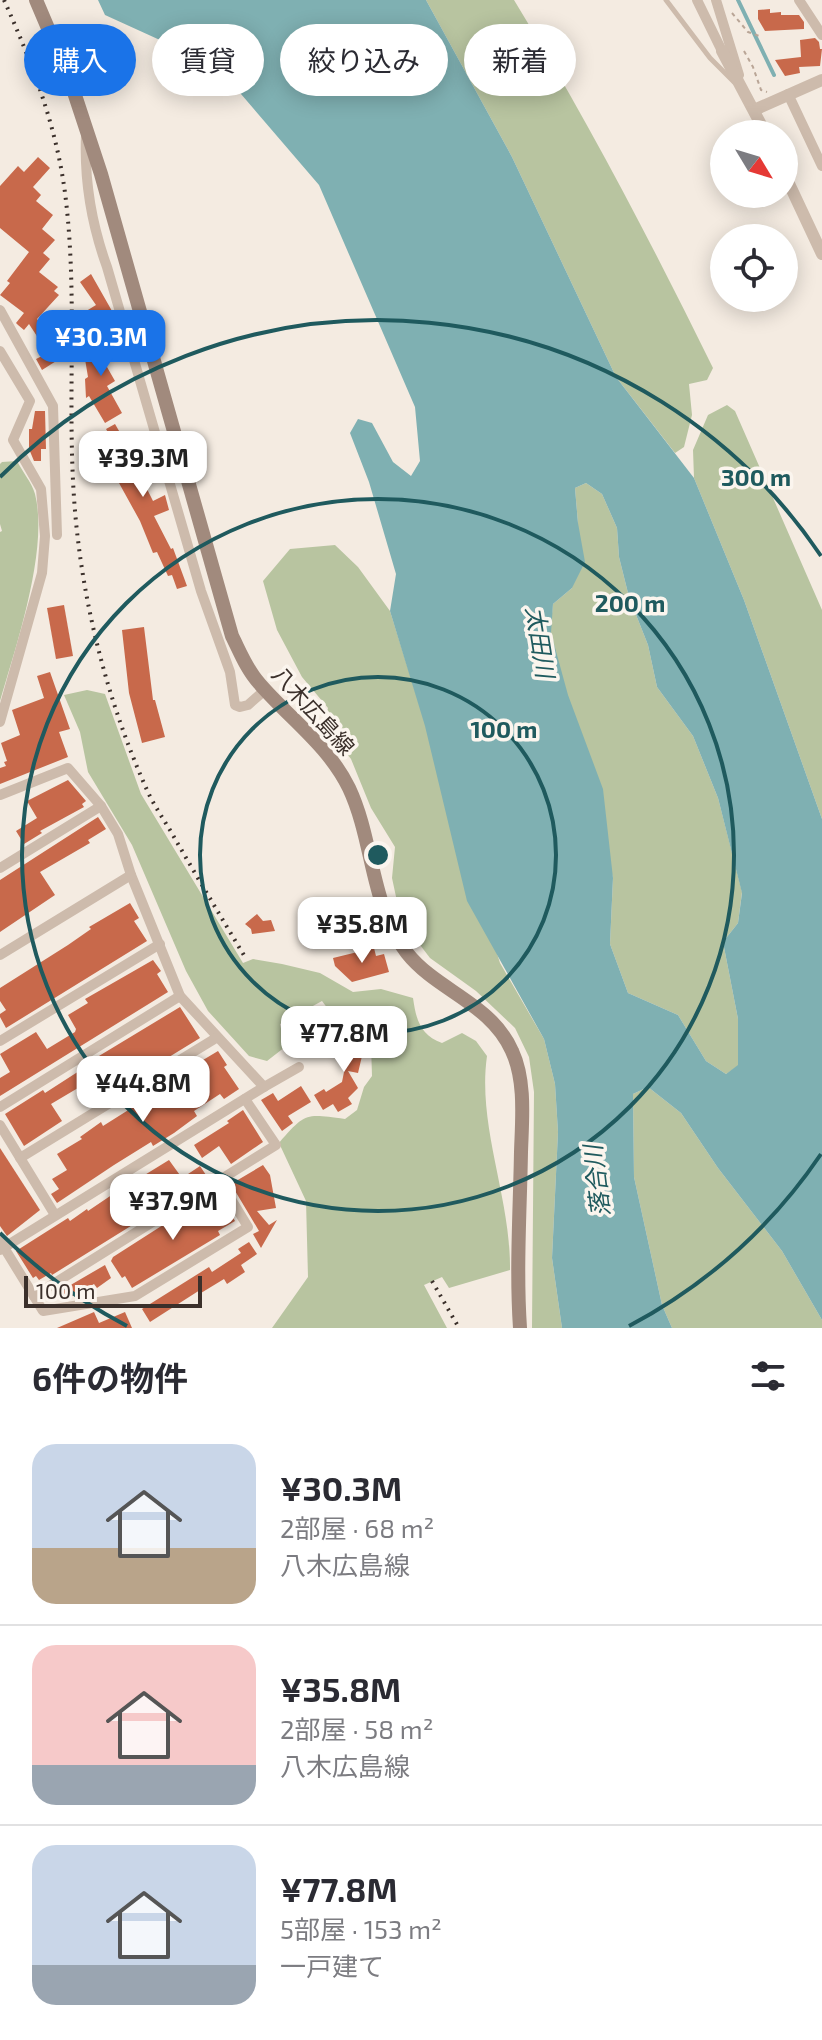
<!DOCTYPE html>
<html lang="ja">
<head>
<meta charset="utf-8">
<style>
  body { margin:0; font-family:"Exo 2","Noto Sans JP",sans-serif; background:#f2f2f3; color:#2b2b33; height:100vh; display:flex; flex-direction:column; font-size:30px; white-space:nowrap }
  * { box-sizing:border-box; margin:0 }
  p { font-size:26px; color:#7c7c81 }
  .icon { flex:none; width:44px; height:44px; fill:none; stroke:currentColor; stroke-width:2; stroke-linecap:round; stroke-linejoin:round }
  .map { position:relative; height:1328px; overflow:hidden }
  .panel { display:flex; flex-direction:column; background:#fff; flex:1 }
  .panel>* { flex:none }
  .top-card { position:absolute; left:24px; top:24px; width:774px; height:72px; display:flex; gap:16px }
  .needle { width:52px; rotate:128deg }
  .tools { position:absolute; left:710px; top:120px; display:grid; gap:16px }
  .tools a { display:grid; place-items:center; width:88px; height:88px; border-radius:50%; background:#fff; box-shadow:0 4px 20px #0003; font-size:40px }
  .scale { position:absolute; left:24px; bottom:20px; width:178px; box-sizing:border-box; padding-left:8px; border:4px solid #3b302b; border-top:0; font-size:22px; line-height:28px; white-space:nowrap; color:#3b302b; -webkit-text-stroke:6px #fbf5ee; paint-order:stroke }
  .price { position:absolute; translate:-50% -68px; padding:0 18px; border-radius:16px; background:#fff; color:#222; font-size:26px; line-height:52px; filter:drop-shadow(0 2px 4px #0008) }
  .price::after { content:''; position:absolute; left:50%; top:48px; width:24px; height:18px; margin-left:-12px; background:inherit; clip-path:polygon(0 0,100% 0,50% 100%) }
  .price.on { background:#1a73e8; color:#fff }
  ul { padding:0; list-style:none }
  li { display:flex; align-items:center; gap:24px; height:200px; padding:0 32px }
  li+li { border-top:2px solid #e1e1e2 }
  li span { display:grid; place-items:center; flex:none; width:224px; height:160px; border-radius:24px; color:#555 }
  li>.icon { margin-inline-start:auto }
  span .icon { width:96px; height:96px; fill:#fffc; stroke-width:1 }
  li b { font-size:34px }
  h2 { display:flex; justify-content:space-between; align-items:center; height:96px; padding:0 32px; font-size:34px }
  .tag { padding:0 28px; border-radius:36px; background:#fff; box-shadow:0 4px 20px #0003; font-size:28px; line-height:72px }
  .tag.on { background:#1a73e8; color:#fff }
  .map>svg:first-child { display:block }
</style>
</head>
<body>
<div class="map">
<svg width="822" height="1328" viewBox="0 0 822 1328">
  <rect width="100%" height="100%" fill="#f4ebe1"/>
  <!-- green -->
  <g fill="#b8c4a0">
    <path d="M426,0H514C587,119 651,242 713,368L707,380L689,384L692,415L684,447L675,453L616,377L512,157Z"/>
    <path d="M727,405L735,411L822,610V819L744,600L694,478L693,450L708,415Z"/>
    <path d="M17,461C22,471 32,483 35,494C49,549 16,646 0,701V532L2,531L0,524V464L2,462Z"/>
    <path d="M586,483L602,494L617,528L619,557L629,597L648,645L657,687L693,736L718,798L742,892L738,923L723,942L738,1019V1066L726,1074L706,1061L678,1015L628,993L610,944L613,878L550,633L553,604L572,588L578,523L575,488Z"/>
    <path d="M335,545L358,567L390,611L500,963L544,1039L555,1084L558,1132L552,1258L562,1328H532L534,1092L529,1057L515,1028L476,991L430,958L401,920L392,878L395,847L371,808L351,759L324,724L328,708L302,677L277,630L263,581L290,549Z"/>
    <path d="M87,690L105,694L141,794L243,963L253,959L282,964L320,973L353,992L381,989L413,998C416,1019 420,1035 442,1043L462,1033L476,1041L487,1056C477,1126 511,1198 510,1270L449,1288L442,1277L424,1285L447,1328H272L308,1277L306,1201L279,1143C306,1112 305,1114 345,1119L357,1110L364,1087L372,1076L371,1044L365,1034L355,1026L337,1021L322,1001L280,1024L285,1047L267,1061L249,1056L208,1011L186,971L132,845L88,772L80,732L64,695Z"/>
    <path d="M648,1087L681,1113L718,1168L782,1251L822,1320V1328H672L662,1305L634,1177L633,1094Z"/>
  </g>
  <!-- water -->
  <path fill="#7fb0b2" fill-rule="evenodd" d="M98,0H426L512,157L616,377L694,478L744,600L822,819V1320L782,1251L718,1168L681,1113L648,1087L633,1094L634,1177L662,1305L672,1328H562L552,1258L558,1132L555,1084L544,1039L467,901L425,726L390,611L396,574L369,482L350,433L358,419L372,423L393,462L411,476L420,461L415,407L319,185L217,66L105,15ZM586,483L602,494L617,528L619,557L629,597L648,645L657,687L693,736L718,798L742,893L738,923L723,942L738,1019V1065L726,1074L706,1061L678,1015L628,993L610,944L613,878L603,789L568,695L551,633L553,604L572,588L585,562L578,523L575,488Z"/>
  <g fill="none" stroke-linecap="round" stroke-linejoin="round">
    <!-- stream -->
    <path stroke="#7fb0b2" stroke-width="4" d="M738,0L774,75"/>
  </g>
  <!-- building -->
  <g fill="#c8694b">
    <path d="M770,9V13L781,12V15H799L804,22V29L765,31L758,19V10Z"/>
    <path d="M815,38L819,42L820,49H822L820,66L799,67L800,73L785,76L775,60L801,57L800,40Z"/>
    <path d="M38,157L50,168L33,187L41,195L36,201L53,215L42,229L55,240L43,253L50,259L39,272L58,287L54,291L59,295L37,319L61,358L42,370L36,359L48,353L29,324L24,330L18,325L16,323L24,313L0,295L10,283L7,281L29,252L0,228V186L18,166L24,172Z"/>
    <path d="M91,274L112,311L91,328L83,313L96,305L80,282Z"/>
    <path d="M90,328L101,348L114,341L119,351L103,360L115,381L107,386L122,413L105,423L89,396L86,398L85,379L88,377L85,359L96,357L82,333Z"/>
    <path d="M35,411H45L46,449H41V461H34L29,449V429H32Z"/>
    <path d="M115,424L126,443L130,441L133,447L146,440L151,449L139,456L151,482L145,485L153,501L165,495L169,510L154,516L171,549L173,548L187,586L177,589L172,575L168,576L157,552L153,553L140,521L119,483L107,452L117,448L106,429Z"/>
    <path d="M64,605L73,656L56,659L47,608Z"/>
    <path d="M144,627L153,700H155L165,737L142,743L129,693L122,630Z"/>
    <path d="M50,672L70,729L59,732L68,757L0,784V768L6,766L4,762L7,761L1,743L20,735L12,710L44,698L37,676Z"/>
    <path d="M68,780L86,801L82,804L84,807L40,831L42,833L24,844L16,831L37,818L27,801Z"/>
    <path d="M98,817L106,829L88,840L90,843L40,872L55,895L0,932V880Z"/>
    <path d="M130,903L139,918L134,921L147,941L6,1028L0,1017V1014L6,1010L0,1001V988L68,945L91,929L89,927Z"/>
    <path d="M257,914L263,921L271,920L275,931L252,934L251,929L245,924Z"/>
    <path d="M374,948L376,956L384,954L389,972L352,982L335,966L333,958Z"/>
    <path d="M153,960L161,971L157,974L168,992L0,1096V1078L10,1072L0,1054L36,1032L47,1049L75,1032L76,1029L68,1015L88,1003L85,999Z"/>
    <path d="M180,1007L200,1038L94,1103L92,1098L86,1102L78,1088L51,1104L62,1121L24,1146L5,1114L43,1090L45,1093L90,1064L89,1062Z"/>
    <path d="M323,1008L332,1022L297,1049L287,1034Z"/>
    <path d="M340,1029L359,1033L357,1042L362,1043L360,1055L362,1056L358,1073L348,1071L358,1088L348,1098L352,1104L338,1112L333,1104L323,1110L314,1095L324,1089L326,1092L342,1082L346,1062L341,1061L344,1049L341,1048L343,1039L338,1038Z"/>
    <path d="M218,1051L227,1065L224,1067L239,1089L224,1099L220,1094L194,1111L197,1116L174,1133L153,1146L151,1142L114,1165L57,1203L51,1194L59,1189L52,1179L67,1170L57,1154L82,1139L80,1137L101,1122L103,1126L141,1102L140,1100L157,1090L154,1085L167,1077L171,1084L200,1066L198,1063Z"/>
    <path d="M301,1086L311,1102L288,1116L293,1123L282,1131L261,1100L273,1093L278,1101Z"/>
    <path d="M243,1110L263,1142L231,1164L219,1146L202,1158L194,1145L229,1123L227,1121Z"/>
    <path d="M0,1148L40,1210L7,1236L0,1226Z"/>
    <path d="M169,1160L182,1178L200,1166L208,1178L52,1275L51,1273L39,1280L36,1276L33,1278L16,1251L68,1218L70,1221L87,1209L88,1211L122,1188L120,1185L128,1180L130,1184Z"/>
    <path d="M263,1165L270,1175L276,1208L257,1211L269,1225L277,1220L261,1248L253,1234L259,1231L231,1184Z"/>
    <path d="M218,1193L235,1221L218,1231L220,1235L132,1288L125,1276L122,1278L111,1261L113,1257L163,1225L164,1227L176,1222Z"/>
    <path d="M249,1242L257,1254L241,1265L245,1272L227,1284L224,1279L201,1293L200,1290L150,1322L142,1309L209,1267L212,1272L241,1253L238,1249Z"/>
    <path d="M105,1265L111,1278L97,1288L94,1284L67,1299L62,1290Z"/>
    <path d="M94,1312L99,1323L125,1312L132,1328H57Z"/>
  </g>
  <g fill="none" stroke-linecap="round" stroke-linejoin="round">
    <!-- path -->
    <g stroke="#b9a596" stroke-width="2" stroke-dasharray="4 4" stroke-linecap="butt">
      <path d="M732,13L748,32L762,37"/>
      <path d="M744,51L753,67L761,90L767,92"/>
    </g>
    <!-- service -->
    <path stroke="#cdbbac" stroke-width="5" d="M666,0L710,58L734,82"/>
    <!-- minor -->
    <g stroke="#cdbbac" stroke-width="10">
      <path d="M697,0L722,51"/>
      <path d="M716,0L739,75"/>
      <path d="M799,0L822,35"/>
      <path d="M788,94L822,166"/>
      <path d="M86,135C84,182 91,223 107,267L201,591L230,672L235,705L240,707L248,705L265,690"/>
      <path d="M0,310L53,406L57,535"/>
      <path d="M0,351L30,401L13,440L41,489L45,536L42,573L0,722"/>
      <path d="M0,795L68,768L101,806L118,834L131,875L180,996L264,1087L0,1250"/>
      <path d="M0,868L101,806"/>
      <path d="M0,955L131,875"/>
      <path d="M0,1041L160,944"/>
      <path d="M264,1087L299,1067"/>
      <path d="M0,1107L180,996"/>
      <path d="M0,1125L55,1215"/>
      <path d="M20,1158L216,1038"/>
      <path d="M0,1241L43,1311L135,1296L248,1227L220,1181"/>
      <path d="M34,1296L276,1145L245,1099"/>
    </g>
    <!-- tertiary -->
    <g stroke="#cdbbac" stroke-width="12">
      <path d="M722,51L766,134"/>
      <path d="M754,110L822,80"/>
      <path d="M784,173L822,254"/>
    </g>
    <!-- secondary -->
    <path stroke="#a18a7d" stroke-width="14" d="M36,0L70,80L101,174L232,636C240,652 247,670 259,683C290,719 328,745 349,788C374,841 370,905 407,953C437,991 491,1003 512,1051C526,1081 522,1120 521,1152C520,1210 516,1270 520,1328"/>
    <!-- rail -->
    <g stroke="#3b302b" stroke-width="4" stroke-dasharray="2 6" stroke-linecap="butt">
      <path d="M4,0C33,65 58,130 66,201C79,313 64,427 78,540C88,624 112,712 147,790C154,806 165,821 174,837C197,877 221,917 245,957"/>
      <path d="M432,1281L459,1328"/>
    </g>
  </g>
  <!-- distance rings -->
  <g fill="none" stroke="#1f5a5e" stroke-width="4">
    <circle cx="378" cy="855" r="178"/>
    <circle cx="378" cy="855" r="356"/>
    <path d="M821 1154A534 534 0 0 1 629 1326M127 1326A534 534 0 0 1 0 1233M0 477A534 534 0 0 1 821 556"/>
  </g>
  <g text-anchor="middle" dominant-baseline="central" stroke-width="7" stroke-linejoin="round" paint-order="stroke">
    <!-- street labels -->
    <g font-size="22" fill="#3b302b" stroke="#fbf5ee">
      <text transform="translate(314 710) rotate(48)">八木広島線</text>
    </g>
    <!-- water labels -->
    <g font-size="24" font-style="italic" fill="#1f5a5e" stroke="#fbf5ee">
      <text transform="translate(541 642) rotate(81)">太田川</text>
      <text transform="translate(596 1181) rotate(-97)">落合川</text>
    </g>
  </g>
  <circle cx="378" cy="855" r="12" fill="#1f5a5e" stroke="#fbf5ee" stroke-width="4"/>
  <g font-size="24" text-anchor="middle" font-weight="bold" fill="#1f5a5e" stroke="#fbf5ee" stroke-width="7" stroke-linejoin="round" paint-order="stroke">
    <text x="756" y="486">300 m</text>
    <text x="630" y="612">200 m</text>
    <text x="504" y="738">100 m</text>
  </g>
</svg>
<div class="tools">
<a><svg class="needle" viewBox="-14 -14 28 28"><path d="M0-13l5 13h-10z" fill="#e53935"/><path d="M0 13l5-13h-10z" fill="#7c7c81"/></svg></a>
<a><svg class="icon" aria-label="locate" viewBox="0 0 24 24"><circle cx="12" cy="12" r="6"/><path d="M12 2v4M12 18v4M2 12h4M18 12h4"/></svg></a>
</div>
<div class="scale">100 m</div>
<b class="price on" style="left:101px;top:378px">¥30.3M</b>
<b class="price" style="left:143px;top:499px">¥39.3M</b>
<b class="price" style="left:362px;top:965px">¥35.8M</b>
<b class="price" style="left:344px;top:1074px">¥77.8M</b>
<b class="price" style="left:143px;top:1124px">¥44.8M</b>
<b class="price" style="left:173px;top:1242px">¥37.9M</b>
<div class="top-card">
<a class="tag on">購入</a>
<a class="tag">賃貸</a>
<a class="tag">絞り込み</a>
<a class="tag">新着</a>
</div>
</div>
<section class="panel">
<h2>6件の物件<svg class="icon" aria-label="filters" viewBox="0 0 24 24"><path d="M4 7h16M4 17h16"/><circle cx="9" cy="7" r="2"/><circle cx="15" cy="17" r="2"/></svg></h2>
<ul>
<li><span style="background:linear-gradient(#c9d6e8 65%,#b9a48a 0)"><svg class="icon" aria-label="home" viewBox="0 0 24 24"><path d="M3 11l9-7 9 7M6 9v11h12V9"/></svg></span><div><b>¥30.3M</b><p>2部屋 · 68 m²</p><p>八木広島線</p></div></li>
<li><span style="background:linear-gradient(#f6c9c9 75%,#9aa5b1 0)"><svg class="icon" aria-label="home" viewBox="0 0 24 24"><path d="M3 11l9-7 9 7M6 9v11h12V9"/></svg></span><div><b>¥35.8M</b><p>2部屋 · 58 m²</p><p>八木広島線</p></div></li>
<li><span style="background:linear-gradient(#c9d6e8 75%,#9aa5b1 0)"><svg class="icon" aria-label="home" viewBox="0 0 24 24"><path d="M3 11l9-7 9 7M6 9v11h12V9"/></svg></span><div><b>¥77.8M</b><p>5部屋 · 153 m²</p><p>一戸建て</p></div></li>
</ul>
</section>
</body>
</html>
